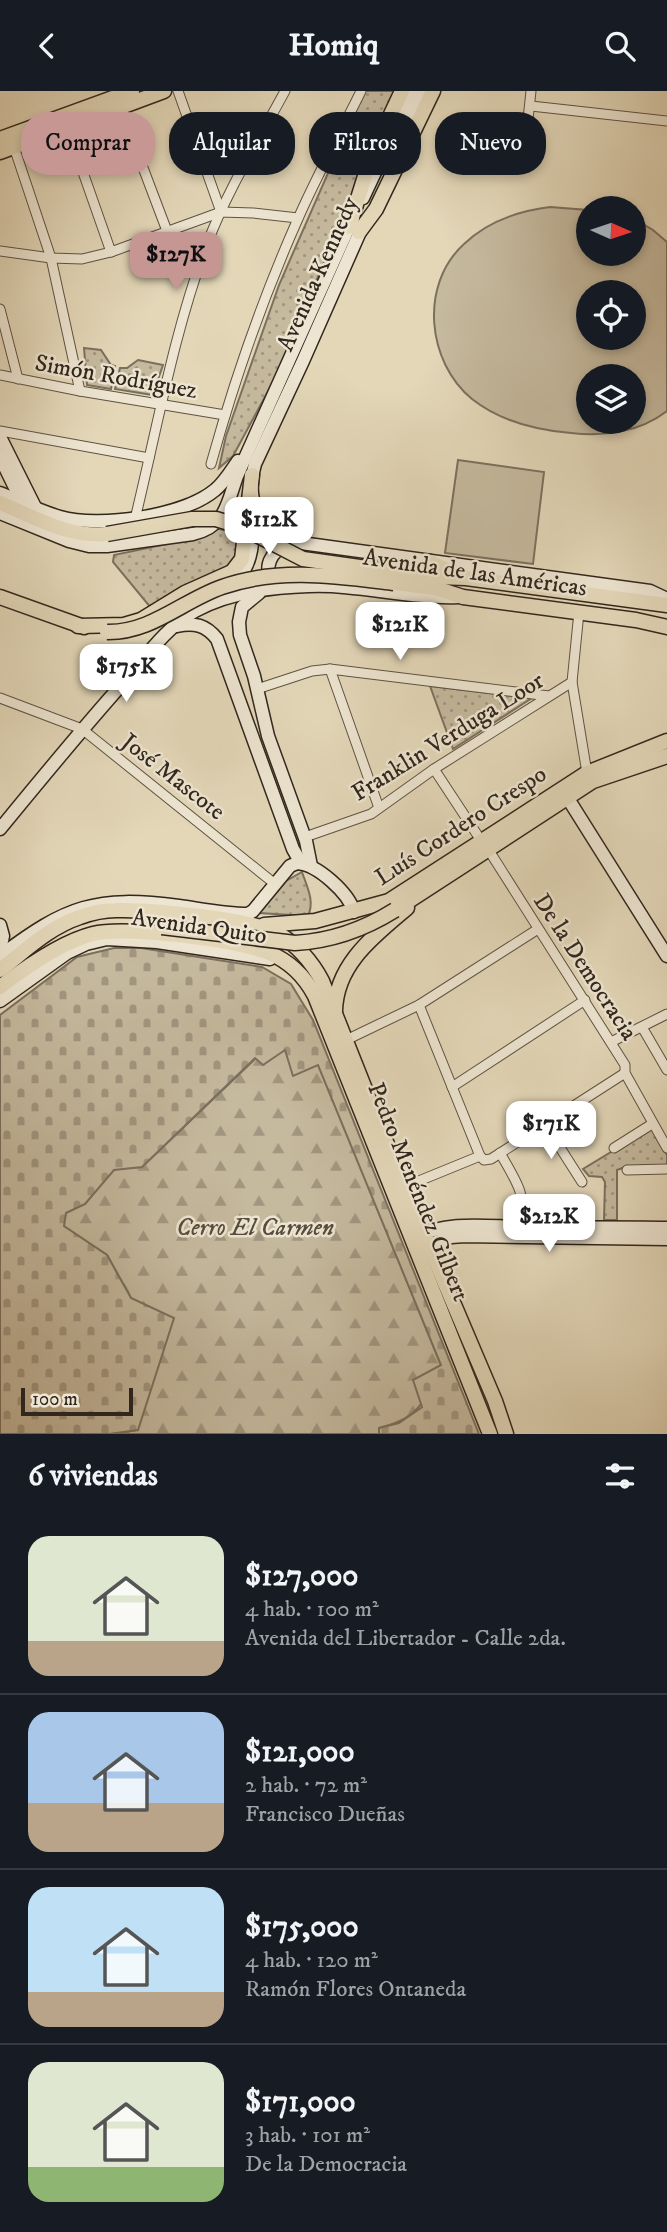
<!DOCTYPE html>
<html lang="es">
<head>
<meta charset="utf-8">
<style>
  body { margin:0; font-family:"IM FELL DW Pica",serif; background:#20242c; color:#f1f3f6; height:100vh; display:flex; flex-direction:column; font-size:26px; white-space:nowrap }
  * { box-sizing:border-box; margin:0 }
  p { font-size:23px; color:#9ea1a6 }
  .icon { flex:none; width:38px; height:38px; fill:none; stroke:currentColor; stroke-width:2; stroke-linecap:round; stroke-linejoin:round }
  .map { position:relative; height:1343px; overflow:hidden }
  .drawer { display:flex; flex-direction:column; background:#171b24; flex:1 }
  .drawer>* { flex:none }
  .banner { position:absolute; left:21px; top:21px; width:626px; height:63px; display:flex; gap:14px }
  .needle { width:46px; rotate:93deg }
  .tools { position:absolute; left:576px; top:105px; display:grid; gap:14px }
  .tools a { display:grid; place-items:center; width:70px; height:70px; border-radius:50%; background:#171b24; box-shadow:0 4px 10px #0003; font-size:35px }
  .scale { position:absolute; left:21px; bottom:18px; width:112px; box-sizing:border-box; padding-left:7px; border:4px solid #31271d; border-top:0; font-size:19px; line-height:24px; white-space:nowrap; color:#31271d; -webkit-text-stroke:5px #ede5d1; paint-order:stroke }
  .price { position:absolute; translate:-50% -60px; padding:0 16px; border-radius:14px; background:#fff; color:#222; font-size:23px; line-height:46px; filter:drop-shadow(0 2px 4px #0008) }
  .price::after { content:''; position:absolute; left:50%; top:42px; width:21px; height:16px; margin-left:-10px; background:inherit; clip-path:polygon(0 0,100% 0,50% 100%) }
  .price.on { background:#c59692; color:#111 }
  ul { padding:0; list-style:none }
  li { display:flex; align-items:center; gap:21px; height:175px; padding:0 28px }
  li+li { border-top:2px solid #363941 }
  li span { display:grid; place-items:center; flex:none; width:196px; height:140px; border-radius:21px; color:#555 }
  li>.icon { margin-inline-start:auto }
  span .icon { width:84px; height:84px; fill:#fffc; stroke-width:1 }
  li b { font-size:30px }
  h2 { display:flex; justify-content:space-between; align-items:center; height:84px; padding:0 28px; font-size:30px }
  .pill { padding:0 24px; border-radius:28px; background:#171b24; box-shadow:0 4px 10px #0003; font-size:24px; line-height:63px }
  .pill.on { background:#c59692; color:#111 }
  header { display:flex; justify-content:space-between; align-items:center; height:91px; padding:0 28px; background:#171b24; font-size:32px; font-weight:700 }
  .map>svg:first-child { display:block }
</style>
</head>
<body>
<header><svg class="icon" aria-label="back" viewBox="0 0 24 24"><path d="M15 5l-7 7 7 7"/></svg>Homiq<svg class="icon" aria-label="search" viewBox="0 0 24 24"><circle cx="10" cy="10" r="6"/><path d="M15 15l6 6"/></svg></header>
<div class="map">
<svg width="667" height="1343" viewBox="0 0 667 1343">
  <defs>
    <pattern id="forest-firs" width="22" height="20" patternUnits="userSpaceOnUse" patternTransform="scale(1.75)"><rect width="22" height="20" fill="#c5b99e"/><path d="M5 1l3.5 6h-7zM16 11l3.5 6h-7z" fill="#a19680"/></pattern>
    <pattern id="cemetery-stones" width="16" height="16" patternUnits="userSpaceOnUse" patternTransform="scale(1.75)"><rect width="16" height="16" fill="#c5b99e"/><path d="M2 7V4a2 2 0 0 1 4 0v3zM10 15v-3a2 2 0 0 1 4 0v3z" fill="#a19680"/></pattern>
    <pattern id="park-dots" width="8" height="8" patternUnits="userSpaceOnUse" patternTransform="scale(1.75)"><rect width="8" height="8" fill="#c5b99e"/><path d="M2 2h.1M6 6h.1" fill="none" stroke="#a19680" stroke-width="1.8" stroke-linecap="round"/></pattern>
  </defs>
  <rect width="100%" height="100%" fill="#e3d7b8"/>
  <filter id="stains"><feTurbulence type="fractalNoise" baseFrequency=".00286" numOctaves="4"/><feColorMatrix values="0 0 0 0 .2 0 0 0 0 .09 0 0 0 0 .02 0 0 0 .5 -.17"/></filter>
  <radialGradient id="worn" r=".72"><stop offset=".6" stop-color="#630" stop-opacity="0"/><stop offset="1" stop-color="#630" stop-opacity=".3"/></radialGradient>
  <!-- grass -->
  <g fill="#c5b99e" stroke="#7b705e" stroke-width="2" fill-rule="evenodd">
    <path d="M550,116L588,119V163H634V128L653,139L667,151V320C640,341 604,346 571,342C536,339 501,331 472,308C427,271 419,194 464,153C488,130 518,120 550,116ZM588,201H634V247H588ZM588,285H634V331H588Z"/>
    <path d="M458,369L544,381L533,473L445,462Z"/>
  </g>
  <!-- forest -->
  <path fill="url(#forest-firs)" stroke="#7b705e" stroke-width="2" d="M286,959L318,973L441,1274C424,1310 421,1327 379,1337V1343H109L138,1339L131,1207L107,1164L63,1135L66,1121L85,1113L114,1078L142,1076L256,967Z"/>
  <!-- cemetery -->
  <path fill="url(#cemetery-stones)" stroke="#7b705e" stroke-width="2" d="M114,857H141L262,876L291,893L313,929L479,1343H379V1337L399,1332L422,1316L413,1289L441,1274L318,974L293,985L285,959L263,974L255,967L142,1076L114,1079L85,1113L66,1122L64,1135L107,1164L131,1207L174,1227L138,1339L109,1343H0V924L77,866Z"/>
  <!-- park -->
  <g fill="url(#park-dots)" stroke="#7b705e" stroke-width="2">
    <path d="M364,0H394L281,276L233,365L219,377L226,345L279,194Z"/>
    <path d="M84,257L101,259L111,274L115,275L111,298L87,294Z"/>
    <path d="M138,269L163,274L155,297L160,300L159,305L115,298L120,277H127Z"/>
    <path d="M216,437L239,443L236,472L151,517L113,471L114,464L200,446Z"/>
    <path d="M430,595L532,607L453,658Z"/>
    <path d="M302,781C307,796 315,810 308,825L259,822L286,790Z"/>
    <path d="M651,1037L667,1064V1076H625L617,1079V1129H604L605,1091L602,1086L589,1085L583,1078Z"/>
  </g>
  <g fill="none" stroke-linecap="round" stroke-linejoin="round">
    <defs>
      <g id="street">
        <path d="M178,0L221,121"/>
        <path d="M531,15L667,30"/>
        <path d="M120,16L167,140"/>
        <path d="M526,47L531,0"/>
        <path d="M72,50L111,161"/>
        <path d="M14,56L51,167L80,300"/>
        <path d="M0,160L51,167L82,168L111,161L221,121L253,122L298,127"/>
        <path d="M0,218L18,288"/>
        <path d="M0,284L80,300L225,324"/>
        <path d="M0,340L149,367"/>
        <path d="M211,373C234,290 262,209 297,130C316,86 340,43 361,0"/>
        <path d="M135,428C157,338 174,240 207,153C227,100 258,50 285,0"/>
        <path d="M579,521L572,591L587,682"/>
        <path d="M330,578L379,717"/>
        <path d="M257,598L312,580L330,578L549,605"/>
        <path d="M0,607L82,638L275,793"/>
        <path d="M434,678L482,751"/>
        <path d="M305,746L371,723L434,678L572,591"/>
        <path d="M488,758L625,974V982L667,1057"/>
        <path d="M419,914L480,1065L484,1069L491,1068L625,982"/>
        <path d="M642,936L667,979"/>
        <path d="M344,950L419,914L538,838"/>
        <path d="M611,951L667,923"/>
        <path d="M452,996L585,909"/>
        <path d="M545,1033L582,1091"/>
        <path d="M614,1057L652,1033"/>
        <path d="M500,1062C518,1093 524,1100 524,1136"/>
        <path d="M627,1079L667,1078"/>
        <path d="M404,1096L480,1065"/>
      </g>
      <g id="secondary">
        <path d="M392,70L424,0"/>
        <path d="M363,107L413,0"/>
        <path d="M363,134L303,270L255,373C244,414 261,441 301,452L650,500L667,508"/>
        <path d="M0,346L35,416"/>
        <path d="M0,366L22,411"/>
        <path d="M0,402C20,410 39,420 60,426C99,437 182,426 215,399C224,392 231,380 238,370"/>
        <path d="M0,422L69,450L89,455H107L193,443C226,435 227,413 237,385L353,127"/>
        <path d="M274,491C262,477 271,460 287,454"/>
        <path d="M235,494C250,474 253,459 253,433"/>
        <path d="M259,502L242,516L239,531L240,544L254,585L268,645L306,750L311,775"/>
        <path d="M177,535C194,531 206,534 217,548L293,758L301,772"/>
        <path d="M567,706L667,865"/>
        <path d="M0,738C41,688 81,639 124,591C145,567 166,536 195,520C228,502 272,496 309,495C359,493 408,508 458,506"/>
        <path d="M0,834L3,845L0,859"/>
        <path d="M0,865C66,815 96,804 179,815C201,818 225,823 248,823L253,820L290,775L297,772C317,773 349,802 354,821"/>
        <path d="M0,910L67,862L86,853L107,848L157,851L270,868"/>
        <path d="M415,1146C451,1129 487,1136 526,1136C573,1137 620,1136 667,1137"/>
        <path d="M421,1157L451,1146L465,1145L667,1148"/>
      </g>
      <g id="primary">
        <path d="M0,48L132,0"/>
        <path d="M0,61L164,0"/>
        <path d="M349,136L371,66L402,0"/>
        <path d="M359,141L376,118L433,0"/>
        <path d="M0,412C34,426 69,447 107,443"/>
        <path d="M430,471L458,484"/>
        <path d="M395,481L436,486L466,487L667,514"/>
        <path d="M394,492L435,497L463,506L636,529L667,536"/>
        <path d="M0,506L84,536"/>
        <path d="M78,535L124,534L141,529L185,502L232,481L242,468L252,384"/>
        <path d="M395,819L593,690L667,665"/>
        <path d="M264,834L315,830L389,810L587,682L667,650"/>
        <path d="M0,879C25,860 49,836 80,826C91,822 104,819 116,819C148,818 254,828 279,843C298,855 312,871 322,890L404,1096L495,1310L506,1343"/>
        <path d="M0,896C26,876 61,851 93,843C125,835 238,849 269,862C289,870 305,886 315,905L490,1343"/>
        <path d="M335,920C336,873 374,845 407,817"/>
      </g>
    </defs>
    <!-- street casing -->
    <use href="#street" stroke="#5e5344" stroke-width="11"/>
    <!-- secondary casing -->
    <use href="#secondary" stroke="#31271d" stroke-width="15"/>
    <!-- primary casing -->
    <use href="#primary" stroke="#31271d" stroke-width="17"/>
    <!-- street -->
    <use href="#street" stroke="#ede5d1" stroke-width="9"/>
    <!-- secondary -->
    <use href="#secondary" stroke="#ede5d1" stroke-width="12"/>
    <!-- primary -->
    <use href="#primary" stroke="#e3d7b8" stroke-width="14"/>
    <defs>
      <g id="primary-bridge">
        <path d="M107,443L192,428H216L239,435L303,468L395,481"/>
        <path d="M107,541C151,542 182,510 222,496C279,476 336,485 394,492"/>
        <path d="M162,836L295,852C332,850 363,839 395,819"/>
      </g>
    </defs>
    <!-- primary-bridge casing -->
    <use href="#primary-bridge" stroke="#31271d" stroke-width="17" stroke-linecap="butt"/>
    <!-- primary-bridge -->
    <use href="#primary-bridge" stroke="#e3d7b8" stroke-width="14"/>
  </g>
  <g text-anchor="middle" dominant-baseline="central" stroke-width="5" stroke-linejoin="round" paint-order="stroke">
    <!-- street labels -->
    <g font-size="24" fill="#31271d" stroke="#ede5d1">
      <text transform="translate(318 183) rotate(-66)">Avenida Kennedy</text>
      <text transform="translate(116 286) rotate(10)">Simón Rodríguez</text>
      <text transform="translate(475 482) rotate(8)">Avenida de las Américas</text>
      <text transform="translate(448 646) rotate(-32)">Franklin Verduga Loor</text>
      <text transform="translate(173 686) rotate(38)">José Mascote</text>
      <text transform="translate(461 735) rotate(-33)">Luís Cordero Crespo</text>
      <text transform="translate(199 836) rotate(8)">Avenida Quito</text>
      <text transform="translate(585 876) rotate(57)">De la Democracia</text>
      <text transform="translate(418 1101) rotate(68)">Pedro Menéndez Gilbert</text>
    </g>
    <!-- park labels -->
    <g font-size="24" font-style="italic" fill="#564c3d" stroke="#ede5d1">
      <text x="255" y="1137">Cerro El Carmen</text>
    </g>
  </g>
  <rect width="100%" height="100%" filter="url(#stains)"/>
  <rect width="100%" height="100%" fill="url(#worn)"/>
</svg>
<div class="tools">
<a><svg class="needle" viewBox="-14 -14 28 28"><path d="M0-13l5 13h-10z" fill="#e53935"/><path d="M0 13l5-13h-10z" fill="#9ea1a6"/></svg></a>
<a><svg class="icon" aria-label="locate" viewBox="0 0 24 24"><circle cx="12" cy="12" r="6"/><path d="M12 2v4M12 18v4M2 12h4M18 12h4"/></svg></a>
<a><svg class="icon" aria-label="layers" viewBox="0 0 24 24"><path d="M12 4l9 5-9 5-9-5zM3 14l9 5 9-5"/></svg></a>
</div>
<div class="scale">100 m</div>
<b class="price on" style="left:176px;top:201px">$127K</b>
<b class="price" style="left:269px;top:466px">$112K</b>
<b class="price" style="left:400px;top:571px">$121K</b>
<b class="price" style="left:126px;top:613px">$175K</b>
<b class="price" style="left:551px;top:1070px">$171K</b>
<b class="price" style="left:549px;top:1163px">$212K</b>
<div class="banner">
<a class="pill on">Comprar</a>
<a class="pill">Alquilar</a>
<a class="pill">Filtros</a>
<a class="pill">Nuevo</a>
</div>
</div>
<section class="drawer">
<h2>6 viviendas<svg class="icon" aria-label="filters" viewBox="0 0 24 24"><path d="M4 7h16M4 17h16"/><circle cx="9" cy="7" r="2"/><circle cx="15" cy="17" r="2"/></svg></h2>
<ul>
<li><span style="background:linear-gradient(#dfe7d0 75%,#b9a48a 0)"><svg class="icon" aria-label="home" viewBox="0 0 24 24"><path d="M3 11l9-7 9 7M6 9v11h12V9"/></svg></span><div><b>$127,000</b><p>4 hab. · 100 m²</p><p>Avenida del Libertador - Calle 2da.</p></div></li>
<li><span style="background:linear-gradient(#a9c7e8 65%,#b9a48a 0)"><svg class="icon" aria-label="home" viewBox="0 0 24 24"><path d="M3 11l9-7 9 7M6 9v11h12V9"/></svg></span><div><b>$121,000</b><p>2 hab. · 72 m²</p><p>Francisco Dueñas</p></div></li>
<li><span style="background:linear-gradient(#bfe0f5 75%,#b9a48a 0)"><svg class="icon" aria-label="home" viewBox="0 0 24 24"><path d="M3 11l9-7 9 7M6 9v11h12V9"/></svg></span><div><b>$175,000</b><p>4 hab. · 120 m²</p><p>Ramón Flores Ontaneda</p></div></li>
<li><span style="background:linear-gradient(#dfe7d0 75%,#8fb573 0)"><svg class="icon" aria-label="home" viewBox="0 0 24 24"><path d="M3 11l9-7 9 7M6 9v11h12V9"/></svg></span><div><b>$171,000</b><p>3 hab. · 101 m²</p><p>De la Democracia</p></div></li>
</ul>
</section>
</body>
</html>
